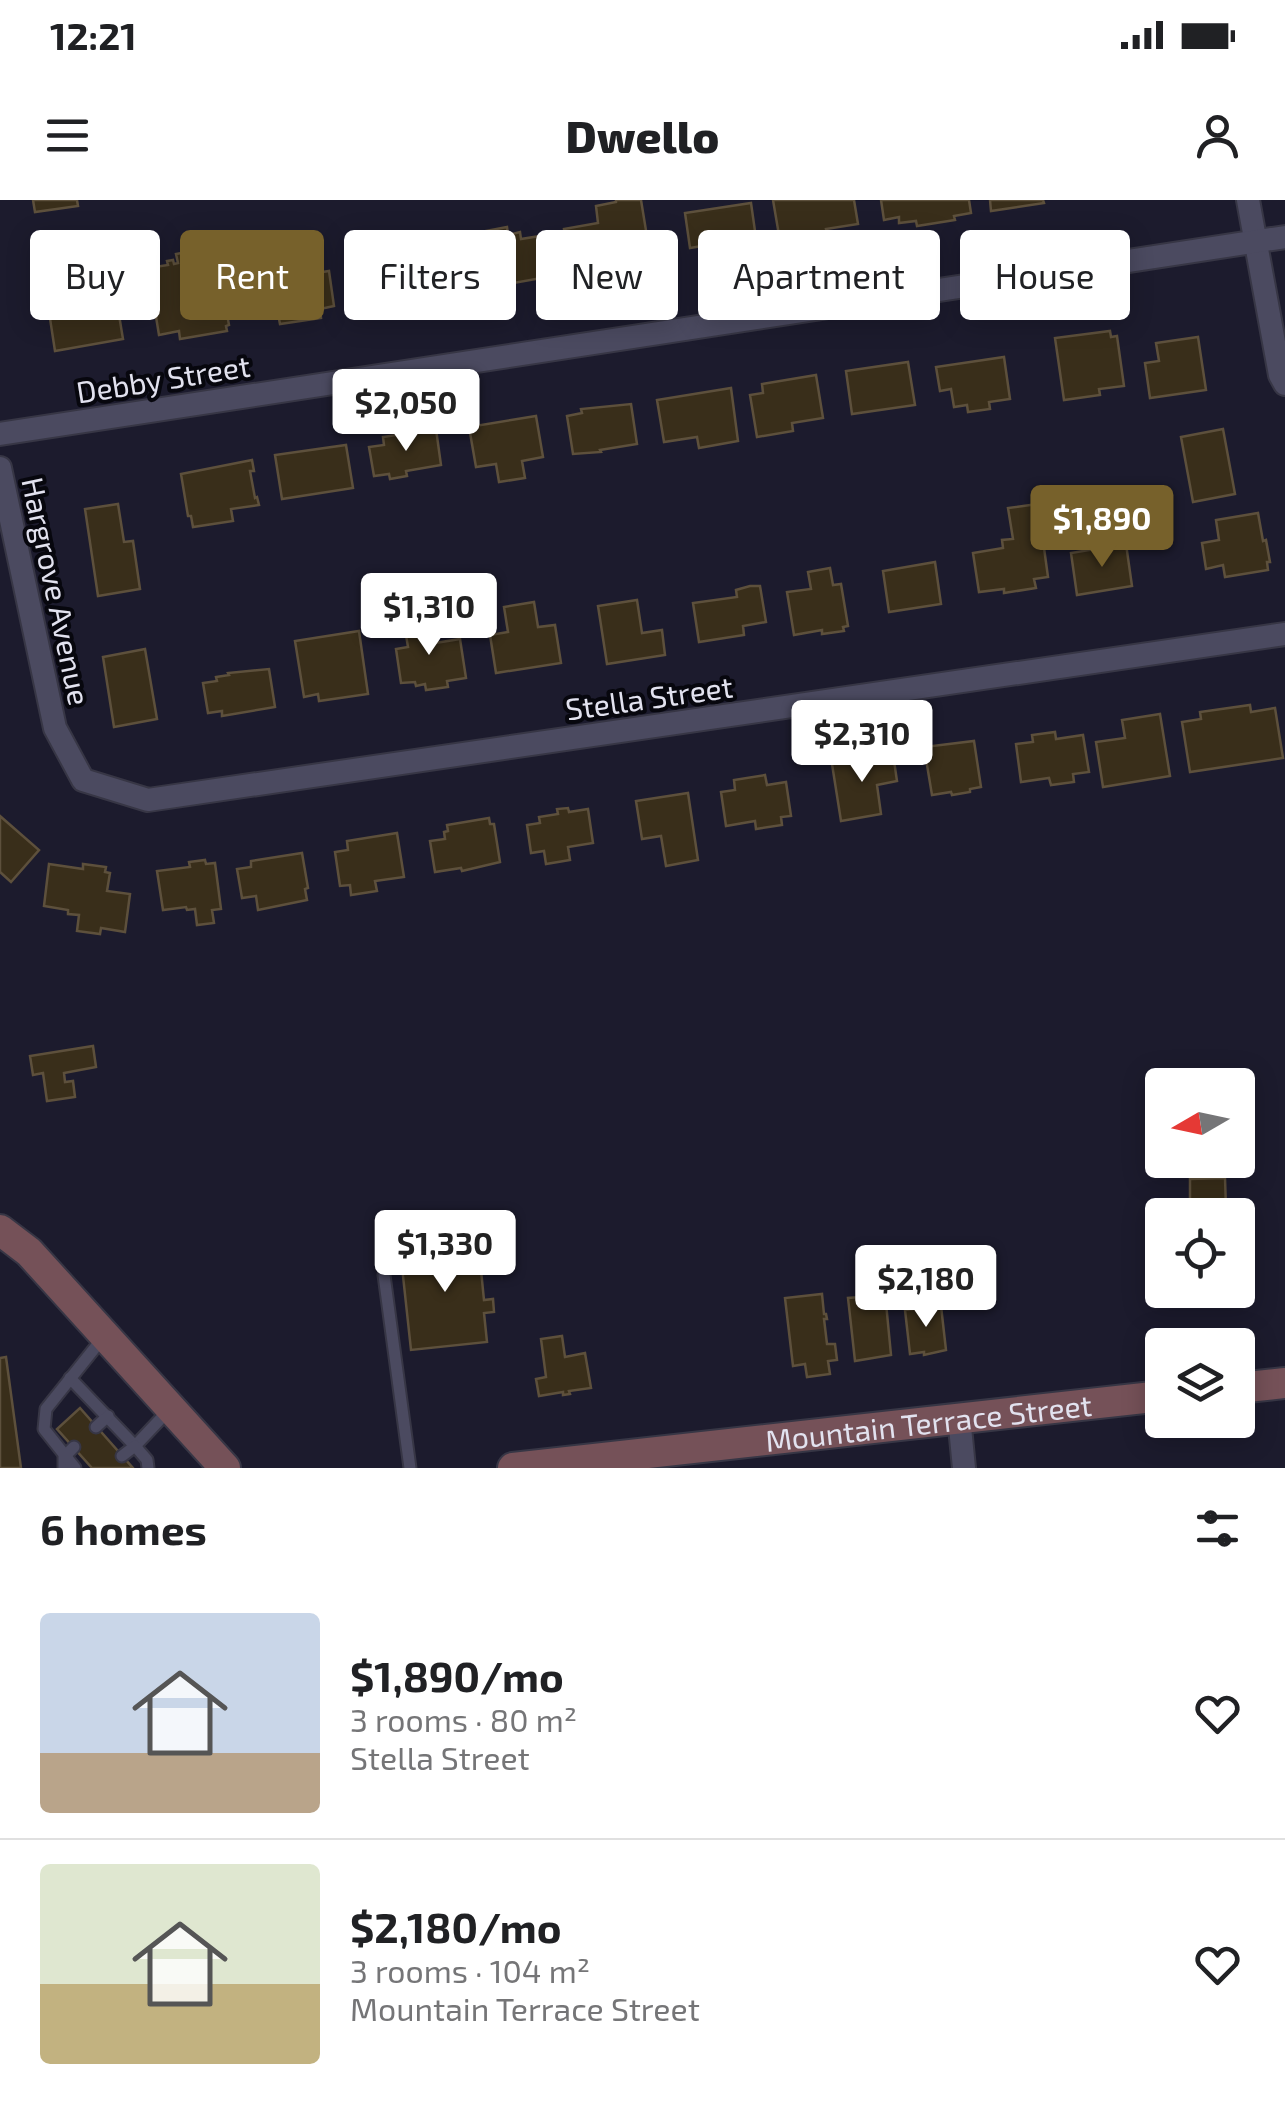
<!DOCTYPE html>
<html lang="en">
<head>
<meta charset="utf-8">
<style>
  body { margin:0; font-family:"Exo 2",sans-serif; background:#f2f2f2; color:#202124; height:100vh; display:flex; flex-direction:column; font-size:38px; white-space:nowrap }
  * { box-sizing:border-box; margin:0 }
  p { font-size:32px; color:#757577 }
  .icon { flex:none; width:55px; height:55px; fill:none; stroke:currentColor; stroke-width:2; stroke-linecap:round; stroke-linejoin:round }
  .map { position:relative; height:1268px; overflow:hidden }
  .side { display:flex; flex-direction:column; background:#fff; flex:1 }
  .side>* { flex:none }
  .top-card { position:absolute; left:30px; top:30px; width:1225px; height:90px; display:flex; gap:20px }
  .needle { width:65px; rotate:261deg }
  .controls { position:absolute; left:1145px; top:868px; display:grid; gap:20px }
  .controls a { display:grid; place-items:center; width:110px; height:110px; border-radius:10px; background:#fff; box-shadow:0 5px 25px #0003; font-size:50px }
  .price { position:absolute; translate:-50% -85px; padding:0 22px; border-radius:10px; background:#fff; color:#222; font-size:32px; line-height:65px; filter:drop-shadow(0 2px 5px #0008) }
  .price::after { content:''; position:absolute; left:50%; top:60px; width:30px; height:22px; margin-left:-15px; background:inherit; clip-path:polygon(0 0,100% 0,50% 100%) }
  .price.on { background:#77612b; color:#fff }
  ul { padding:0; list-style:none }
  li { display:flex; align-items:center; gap:30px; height:250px; padding:0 40px }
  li+li { border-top:2px solid #e0e0e0 }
  li span { display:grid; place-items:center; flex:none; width:280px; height:200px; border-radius:10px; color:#555 }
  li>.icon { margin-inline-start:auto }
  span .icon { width:120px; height:120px; fill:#fffc; stroke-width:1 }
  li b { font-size:42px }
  h2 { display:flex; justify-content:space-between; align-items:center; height:120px; padding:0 40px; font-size:42px }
  .tag { padding:0 35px; border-radius:10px; background:#fff; box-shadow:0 5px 25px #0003; font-size:35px; line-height:90px }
  .tag.on { background:#77612b; color:#fff }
  .status { display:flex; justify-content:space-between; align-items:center; height:70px; padding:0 50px; background:#fff; direction:ltr }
  .status svg { height:28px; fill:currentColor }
  header { display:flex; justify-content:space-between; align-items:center; height:130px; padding:0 40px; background:#fff; font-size:45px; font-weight:800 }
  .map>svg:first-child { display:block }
</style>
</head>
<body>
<div class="status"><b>12:21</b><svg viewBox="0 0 49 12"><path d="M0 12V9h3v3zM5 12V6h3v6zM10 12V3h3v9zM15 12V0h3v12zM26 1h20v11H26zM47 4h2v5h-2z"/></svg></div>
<header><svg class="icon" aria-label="menu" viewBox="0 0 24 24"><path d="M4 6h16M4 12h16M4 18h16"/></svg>Dwello<svg class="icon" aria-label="person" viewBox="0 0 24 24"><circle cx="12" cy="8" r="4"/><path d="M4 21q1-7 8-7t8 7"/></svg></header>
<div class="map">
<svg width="1285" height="1268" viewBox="0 0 1285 1268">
  <rect width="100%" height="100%" fill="#1c1b2d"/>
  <!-- building -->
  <g fill="#392e1a" stroke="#5d503c" stroke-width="2.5">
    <path d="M33,0H77L78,6L35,12Z"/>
    <path d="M616,0H641L651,61L603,68L602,62L570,68L564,29L598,23L596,6L616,2Z"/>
    <path d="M773,0H854L858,24L826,29L827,33L780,41Z"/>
    <path d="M881,0H969L971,13L954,16L955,20L917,26L916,21L899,23V17L884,20Z"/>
    <path d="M990,0H1043L1044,3L991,11Z"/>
    <path d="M751,3L756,38L726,43L727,48L703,51L702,46L690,48L685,13Z"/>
    <path d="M507,27L508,35L520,32L521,39L540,36L547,77L497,86V83L464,88L458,49L488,44L486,31Z"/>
    <path d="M432,46L439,84L357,101L350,60Z"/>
    <path d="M215,47L229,125L226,126L227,131L180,139L179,131L159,135L148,68L168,65L167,61L173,60L174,64L178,63L176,54Z"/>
    <path d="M329,71L334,106L320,109L321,118L280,124L278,114L252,118L246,79L265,76L266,81Z"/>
    <path d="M115,91L123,139L55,151L49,112L97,104L96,94Z"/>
    <path d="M1110,131L1111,137L1117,136L1124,186L1099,189L1100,195L1064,200L1055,138Z"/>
    <path d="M1198,137L1206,190L1150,198L1145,163L1159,161L1156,143Z"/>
    <path d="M1004,157L1010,199L989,202L990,209L968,212L967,205L954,207L951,189L940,191L936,167Z"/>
    <path d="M908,162L915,205L852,214L846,171Z"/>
    <path d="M816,175L823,218L792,223L793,231L757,237L750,195L763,193L762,184Z"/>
    <path d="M731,188L738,241L699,248L697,237L664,242L657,200Z"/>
    <path d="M631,204L637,244L600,250L601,252L573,254L567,216L582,213L581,209Z"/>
    <path d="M536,216L543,257L522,261L525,278L499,282L496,264L476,267L469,227Z"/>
    <path d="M436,229L441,265L406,271L407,276L390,279L389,274L374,276L369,247L384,245L383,237Z"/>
    <path d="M1223,229L1235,294L1193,302L1181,237Z"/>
    <path d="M346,245L353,288L282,299L275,255Z"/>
    <path d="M252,260L254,271H250L255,298L257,297L259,305L231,309L233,321L193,327L191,316H188L181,274Z"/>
    <path d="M118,304L124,342L133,341L140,389L98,396L85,309Z"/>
    <path d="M1038,304L1048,377L1034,379L1036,388L1004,393V389L979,392L973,353L1003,348L1002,340L1013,339L1008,308Z"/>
    <path d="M1258,313L1263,341L1266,340L1270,362H1267L1268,370L1225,377L1223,365L1206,369L1202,343L1219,340L1216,320Z"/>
    <path d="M1126,344L1132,386L1077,395L1071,353Z"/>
    <path d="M935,362L941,404L889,412L883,371Z"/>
    <path d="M830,368L833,385L841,384L848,426L843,427L844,431L822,434V430L794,435L787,392L811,389L808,372Z"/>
    <path d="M750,386H760L766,422L743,426L744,435L699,442L693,403L737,397L736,390Z"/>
    <path d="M637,400L642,433L662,430L665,455L607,464L598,406Z"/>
    <path d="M534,402L538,427L555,425L561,463L496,473L490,435L508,432L504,407Z"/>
    <path d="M431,419L435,443L460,439L466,478L447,481L448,487L426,490L425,484L416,486L415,482L401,483L396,449L408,447L404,423Z"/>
    <path d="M359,431L368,494L319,501L318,494L304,497L295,441Z"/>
    <path d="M145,449L157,519L114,527L103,457Z"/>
    <path d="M269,469L275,507L222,516V511L208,513L203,483L217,481L216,477L229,475L228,473Z"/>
    <path d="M1250,505L1251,512L1275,508L1283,558L1190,572L1182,522L1201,519L1200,512Z"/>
    <path d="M1160,514L1170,576L1103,587L1096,542L1125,538L1122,520Z"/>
    <path d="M1055,532L1056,539L1083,535L1089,572L1073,574L1074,582L1051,585L1049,578L1021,582L1016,544L1033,542L1032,535Z"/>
    <path d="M974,541L981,587L970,589V592L952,595L951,592L932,595L924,547Z"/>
    <path d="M893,554L897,581L877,585L881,614L841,621L832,564Z"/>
    <path d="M765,575L767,585L786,582L791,616L781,617L782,625L756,629L755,621L726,626L721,592L735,590L734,580Z"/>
    <path d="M688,593L698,660L666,666L661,636L642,639L636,601Z"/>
    <path d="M568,608L569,612L588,609L593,643L568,647L570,660L546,664L544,651L531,653L527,625L540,623L539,617L558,614L557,609Z"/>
    <path d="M0,616L39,650L11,682L0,672Z"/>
    <path d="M489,618L490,624H494L500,662L462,671L461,668L435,672L430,641L445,639L444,632L448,631L447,625Z"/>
    <path d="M397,633L404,677L375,681L377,691L351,695L350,685L340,686L335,652L348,650L347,641Z"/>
    <path d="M302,653L308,688L305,689L307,700L258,710L256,696L242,698L237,669L251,667V661Z"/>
    <path d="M205,660L206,664L215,663L221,709L212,710L214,723L197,725L195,709L187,710L186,707L163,710L157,671L190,667L189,662Z"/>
    <path d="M49,664L83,669V664L106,667L105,672L110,673L107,691L130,694L125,732L101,728L100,734L77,731L79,715L68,714V710L44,706Z"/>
    <path d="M93,846L96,867L64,873L65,882L73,881L75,897L47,901L43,873L33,875L30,856Z"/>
    <path d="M1225,978L1226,1008H1243V1027H1238V1015H1190V979Z"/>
    <path d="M478,1040L484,1100L493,1099L494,1112L484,1113L487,1142L411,1150L400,1048Z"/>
    <path d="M822,1094L824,1114H826L827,1119H824L827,1144H835L837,1160L828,1161L830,1174L807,1177L805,1164L793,1166L785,1098Z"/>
    <path d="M860,1097L861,1106L886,1103L891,1155L855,1161L848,1098Z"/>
    <path d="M941,1106L946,1150L924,1155V1152L910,1154L905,1110Z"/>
    <path d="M562,1136L565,1157L585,1153L591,1188L569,1191L570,1194L563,1195V1192L539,1196L536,1179L546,1177L541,1139Z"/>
    <path d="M6,1157L21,1268H0V1158Z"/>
    <path d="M80,1208L133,1268H92L57,1229Z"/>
  </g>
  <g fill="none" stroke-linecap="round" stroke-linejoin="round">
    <defs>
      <g id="lane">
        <path d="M384,1075L410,1268"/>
        <path d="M70,1178L135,1246L168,1211"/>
        <path d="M96,1227L108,1216"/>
        <path d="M122,1256L135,1246L147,1260L148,1268"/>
        <path d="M64,1268V1257L74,1247"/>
        <path d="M75,1268L44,1229L46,1209L102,1139"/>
      </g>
      <g id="street">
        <path d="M1248,0L1280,175L1285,184"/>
        <path d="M0,234L1285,37"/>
        <path d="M0,268L55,528L83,580L148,600L1285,434"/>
        <path d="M959,1217L964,1268"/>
      </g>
      <g id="secondary">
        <path d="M0,1030L29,1052L225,1268"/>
        <path d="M1238,1188L1285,1183"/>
        <path id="s1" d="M513,1268L1162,1196"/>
      </g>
    </defs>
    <!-- lane casing -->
    <use href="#lane" stroke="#373645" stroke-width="15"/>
    <!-- street casing -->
    <use href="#street" stroke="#373645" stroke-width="26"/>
    <!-- secondary casing -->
    <use href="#secondary" stroke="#373645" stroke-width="34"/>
    <!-- lane -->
    <use href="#lane" stroke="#4b4a60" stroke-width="11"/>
    <!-- street -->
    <use href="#street" stroke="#4b4a60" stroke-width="22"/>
    <!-- secondary -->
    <use href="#secondary" stroke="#755158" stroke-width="30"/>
  </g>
  <g text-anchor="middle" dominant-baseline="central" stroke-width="8" stroke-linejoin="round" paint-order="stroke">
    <!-- street labels -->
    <g font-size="30" fill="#e2e2ef" stroke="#07070e">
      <text transform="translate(163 178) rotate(-9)">Debby Street</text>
      <text transform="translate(57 391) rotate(78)">Hargrove Avenue</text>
      <text transform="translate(649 497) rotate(-8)">Stella Street</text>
      <text stroke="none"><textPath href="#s1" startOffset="418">Mountain Terrace Street</textPath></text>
    </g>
  </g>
</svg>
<div class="controls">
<a><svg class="needle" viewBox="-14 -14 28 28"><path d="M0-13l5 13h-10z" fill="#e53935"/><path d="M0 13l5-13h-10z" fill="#757577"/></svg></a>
<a><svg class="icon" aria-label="locate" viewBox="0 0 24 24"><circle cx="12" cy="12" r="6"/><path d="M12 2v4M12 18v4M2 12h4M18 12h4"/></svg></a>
<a><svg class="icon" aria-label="layers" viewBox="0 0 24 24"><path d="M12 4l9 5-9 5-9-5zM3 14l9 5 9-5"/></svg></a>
</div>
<b class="price" style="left:406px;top:254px">$2,050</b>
<b class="price on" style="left:1102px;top:370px">$1,890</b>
<b class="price" style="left:429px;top:458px">$1,310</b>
<b class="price" style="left:862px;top:585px">$2,310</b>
<b class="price" style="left:445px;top:1095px">$1,330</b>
<b class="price" style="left:926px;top:1130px">$2,180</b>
<div class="top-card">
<a class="tag">Buy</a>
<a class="tag on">Rent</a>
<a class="tag">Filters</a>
<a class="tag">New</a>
<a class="tag">Apartment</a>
<a class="tag">House</a>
</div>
</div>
<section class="side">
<h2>6 homes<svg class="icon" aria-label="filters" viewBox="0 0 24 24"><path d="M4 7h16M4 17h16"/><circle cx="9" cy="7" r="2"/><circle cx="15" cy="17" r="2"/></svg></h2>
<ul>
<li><span style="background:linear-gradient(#c9d6e8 70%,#b9a48a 0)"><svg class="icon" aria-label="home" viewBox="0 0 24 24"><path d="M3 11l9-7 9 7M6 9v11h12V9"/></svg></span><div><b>$1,890/mo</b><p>3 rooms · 80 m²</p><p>Stella Street</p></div><svg class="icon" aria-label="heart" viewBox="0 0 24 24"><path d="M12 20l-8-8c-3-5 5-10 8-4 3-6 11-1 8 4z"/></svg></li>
<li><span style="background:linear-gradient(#dfe7d0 60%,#c2b280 0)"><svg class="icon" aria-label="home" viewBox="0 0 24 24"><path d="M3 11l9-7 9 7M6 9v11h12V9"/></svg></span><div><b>$2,180/mo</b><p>3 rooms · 104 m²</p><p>Mountain Terrace Street</p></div><svg class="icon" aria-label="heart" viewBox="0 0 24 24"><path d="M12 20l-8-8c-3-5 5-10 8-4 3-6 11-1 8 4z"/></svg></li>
</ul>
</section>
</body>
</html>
